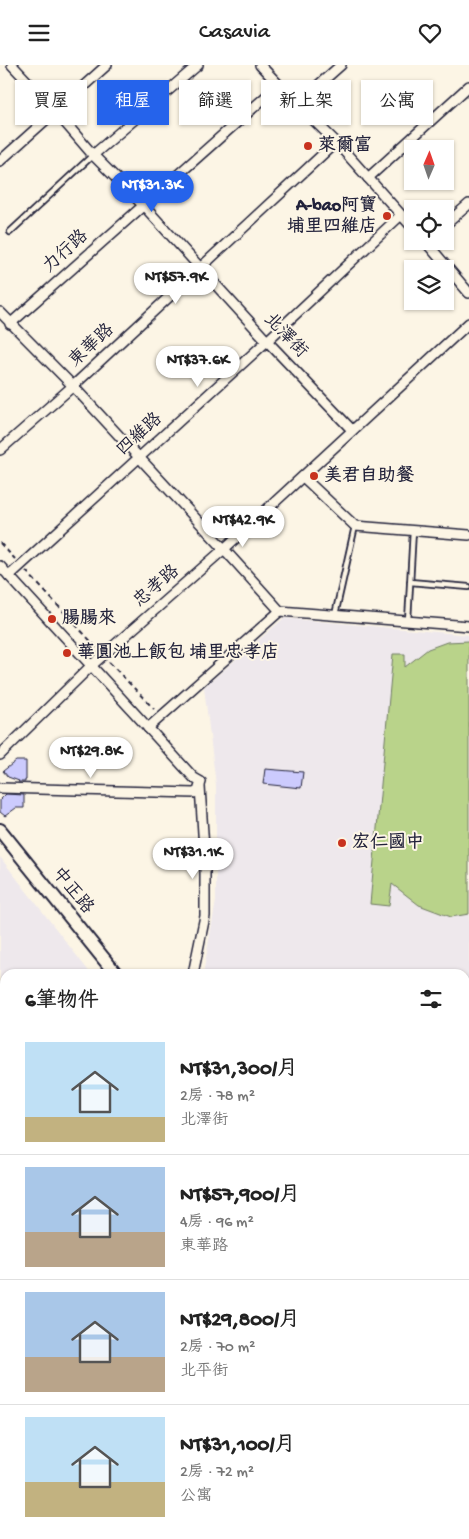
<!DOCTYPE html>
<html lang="zh-TW">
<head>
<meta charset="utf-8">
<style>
  body { margin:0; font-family:"Gochi Hand","LXGW WenKai TC",sans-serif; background:#f2f2f2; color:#222; height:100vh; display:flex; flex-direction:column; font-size:19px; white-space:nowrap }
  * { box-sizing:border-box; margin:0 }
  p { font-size:16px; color:#767676 }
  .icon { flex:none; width:28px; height:28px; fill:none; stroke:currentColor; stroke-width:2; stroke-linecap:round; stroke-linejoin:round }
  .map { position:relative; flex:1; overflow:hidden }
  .side { position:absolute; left:0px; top:904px; width:470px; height:571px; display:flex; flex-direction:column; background:#fff; border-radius:15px 15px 0 0; box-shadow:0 1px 4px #0004 }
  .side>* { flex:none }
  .guide { position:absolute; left:15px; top:15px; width:440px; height:45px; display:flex; gap:10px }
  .needle { width:32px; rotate:2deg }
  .controls { position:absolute; left:404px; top:75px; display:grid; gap:10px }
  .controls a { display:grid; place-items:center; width:50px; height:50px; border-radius:0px; background:#fff; box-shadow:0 1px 4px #0004; font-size:25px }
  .price { position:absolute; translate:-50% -42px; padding:0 11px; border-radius:18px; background:#fff; color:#222; font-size:16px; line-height:32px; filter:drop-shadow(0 1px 2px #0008) }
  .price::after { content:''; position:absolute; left:50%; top:30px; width:15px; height:11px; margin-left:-8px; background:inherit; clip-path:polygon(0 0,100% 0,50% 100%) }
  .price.on { background:#2563eb; color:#fff }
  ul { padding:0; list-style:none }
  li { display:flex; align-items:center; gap:15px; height:125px; padding:0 25px }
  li+li { border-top:1px solid #e0e0e0 }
  li span { display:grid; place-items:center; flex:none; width:140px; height:100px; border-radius:0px; color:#555 }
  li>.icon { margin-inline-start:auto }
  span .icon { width:60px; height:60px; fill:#fffc; stroke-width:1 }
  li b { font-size:21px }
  h2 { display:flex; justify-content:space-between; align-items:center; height:60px; padding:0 25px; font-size:21px }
  .tag { padding:0 18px; border-radius:0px; background:#fff; box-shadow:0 1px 4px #0004; font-size:18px; line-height:45px }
  .tag.on { background:#2563eb; color:#fff }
  header { display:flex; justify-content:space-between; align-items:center; height:65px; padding:0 25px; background:#fff; font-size:22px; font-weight:600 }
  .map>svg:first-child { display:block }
</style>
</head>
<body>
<header><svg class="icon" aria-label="menu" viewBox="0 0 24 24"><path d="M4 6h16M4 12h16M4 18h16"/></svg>Casavia<svg class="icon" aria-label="heart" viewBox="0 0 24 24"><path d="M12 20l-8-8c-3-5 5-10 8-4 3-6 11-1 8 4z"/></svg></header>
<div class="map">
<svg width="469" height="1474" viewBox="0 0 469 1474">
  <rect width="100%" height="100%" fill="#fcf5e5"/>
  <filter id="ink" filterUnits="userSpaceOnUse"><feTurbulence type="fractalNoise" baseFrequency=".02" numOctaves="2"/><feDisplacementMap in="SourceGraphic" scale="10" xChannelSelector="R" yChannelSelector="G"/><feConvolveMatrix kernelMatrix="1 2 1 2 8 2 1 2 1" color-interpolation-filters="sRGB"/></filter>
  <g filter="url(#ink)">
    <!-- built -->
    <g fill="#eee8ec">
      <path d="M284,553L469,570V964H465V909H203L216,836V720L204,622Z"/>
      <path d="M0,792L91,909H5V1170L0,1169Z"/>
    </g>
    <!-- green -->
    <path fill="#b9d38a" stroke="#6e7a62" d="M469,576V849L451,852L419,840L392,819L389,841L370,839L393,589H405V602L428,584L447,577Z"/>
    <!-- building -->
    <g fill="#cccbfd" stroke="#22223b">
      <path d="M16,696H26V715H25V717H18L19,716L8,712L3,706Z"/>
      <path d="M265,704L303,707L301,723L263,719Z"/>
      <path d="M6,729L24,730V743H16L5,751L0,747V735Z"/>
    </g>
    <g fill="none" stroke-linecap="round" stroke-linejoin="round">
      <defs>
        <g id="service">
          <path d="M10,167L93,90"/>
          <path d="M410,517L469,522"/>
          <path d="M335,550L355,461"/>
          <path d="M408,556L413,465"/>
        </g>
        <g id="minor">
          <path d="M12,0L56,47L93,90L143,140L267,276L352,365"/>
          <path d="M260,0L297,39L336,77L412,162"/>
          <path d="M297,39L341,0"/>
          <path d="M93,90L198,0"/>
          <path d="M0,96L107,0"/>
          <path d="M368,113L469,21"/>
          <path d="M445,160L469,139"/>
          <path d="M425,176L469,228"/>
          <path d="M0,247L73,321L224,484L280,546L469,561"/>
          <path d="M10,259L279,20"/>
          <path d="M0,385L73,321L336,77"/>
          <path d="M303,412L355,461L469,470"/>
          <path d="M0,501L194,713L201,717L198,726L194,728L0,723"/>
          <path d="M9,511L267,276L401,150"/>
          <path d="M148,663L280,546"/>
          <path d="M0,690L92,600L224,484L469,258"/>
          <path d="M193,909L205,851V799L200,722"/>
          <path d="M465,977H469"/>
          <path d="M465,1148L469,1149"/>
          <path d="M0,1183H5"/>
          <path d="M465,1265L469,1266"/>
          <path d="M0,1296L5,1294"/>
          <path d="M84,1470V1474"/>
          <path d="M255,1470L256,1474"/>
          <path d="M156,1474L162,1470"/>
        </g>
        <g id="secondary">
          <path d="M0,765L116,909"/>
          <path d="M409,1470V1474"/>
        </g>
      </defs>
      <!-- service casing -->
      <use href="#service" stroke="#22223b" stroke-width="8"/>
      <!-- minor casing -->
      <use href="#minor" stroke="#22223b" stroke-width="12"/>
      <!-- secondary casing -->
      <use href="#secondary" stroke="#22223b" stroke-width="16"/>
      <!-- path -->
      <g stroke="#22223b" stroke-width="2" stroke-dasharray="5 4" stroke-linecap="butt">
        <path d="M0,478L15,494"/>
        <path d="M26,506L98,584"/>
        <path d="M109,597L154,644"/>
        <path d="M143,1470L145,1474"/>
      </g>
      <!-- service -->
      <use href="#service" stroke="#fcf5e5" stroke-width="4.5"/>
      <!-- minor -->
      <use href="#minor" stroke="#fcf5e5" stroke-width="9"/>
      <!-- secondary -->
      <use href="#secondary" stroke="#fcf5e5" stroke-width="12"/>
    </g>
  </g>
  <!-- markers -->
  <g fill="#c8321e" stroke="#fcf5e5" stroke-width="2">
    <circle cx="308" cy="81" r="5"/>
    <circle cx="387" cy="151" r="5"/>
    <circle cx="314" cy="411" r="5"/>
    <circle cx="52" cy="554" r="5"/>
    <circle cx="67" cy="588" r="5"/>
    <circle cx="342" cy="778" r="5"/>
  </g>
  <g text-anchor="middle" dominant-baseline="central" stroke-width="4" stroke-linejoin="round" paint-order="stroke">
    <!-- poi labels -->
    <g font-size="18" font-weight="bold" fill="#22223b" stroke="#fcf5e5" text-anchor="start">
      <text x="318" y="81">萊爾富</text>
      <text x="377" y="141" text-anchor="end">A-bao阿寶<tspan x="377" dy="21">埔里四維店</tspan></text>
      <text x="324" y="411">美君自助餐</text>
      <text x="62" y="554">腸腸來</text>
      <text x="77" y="588">華圓池上飯包 埔里忠孝店</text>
      <text x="352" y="778">宏仁國中</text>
    </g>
    <!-- street labels -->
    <g font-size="18" fill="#22223b" stroke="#fcf5e5">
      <text transform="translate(66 187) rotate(-42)">力行路</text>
      <text transform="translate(285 271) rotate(46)">北澤街</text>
      <text transform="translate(92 281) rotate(-43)">東華路</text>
      <text transform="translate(140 370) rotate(-42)">四維路</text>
      <text transform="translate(157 522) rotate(-41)">忠孝路</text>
      <text transform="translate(72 826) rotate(51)">中正路</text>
    </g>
  </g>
</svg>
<div class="controls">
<a><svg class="needle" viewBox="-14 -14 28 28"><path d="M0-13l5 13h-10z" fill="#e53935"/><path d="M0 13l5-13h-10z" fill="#767676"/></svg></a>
<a><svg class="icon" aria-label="locate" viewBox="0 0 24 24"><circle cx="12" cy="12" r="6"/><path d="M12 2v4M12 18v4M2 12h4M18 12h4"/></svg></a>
<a><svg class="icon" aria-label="layers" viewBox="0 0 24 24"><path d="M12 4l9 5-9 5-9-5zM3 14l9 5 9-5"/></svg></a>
</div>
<b class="price on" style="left:152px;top:148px">NT$31.3K</b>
<b class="price" style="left:176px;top:240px">NT$57.9K</b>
<b class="price" style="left:198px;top:323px">NT$37.6K</b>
<b class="price" style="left:243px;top:483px">NT$42.9K</b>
<b class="price" style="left:91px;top:714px">NT$29.8K</b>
<b class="price" style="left:193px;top:815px">NT$31.1K</b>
<div class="guide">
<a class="tag">買屋</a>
<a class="tag on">租屋</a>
<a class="tag">篩選</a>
<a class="tag">新上架</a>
<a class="tag">公寓</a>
</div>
<section class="side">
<h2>6筆物件<svg class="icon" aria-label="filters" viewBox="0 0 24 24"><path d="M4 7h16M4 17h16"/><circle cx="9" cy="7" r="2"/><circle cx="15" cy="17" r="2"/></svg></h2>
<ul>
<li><span style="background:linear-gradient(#bfe0f5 75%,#c2b280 0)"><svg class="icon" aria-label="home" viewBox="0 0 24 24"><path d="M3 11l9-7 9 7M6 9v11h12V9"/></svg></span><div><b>NT$31,300/月</b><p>2房 · 78 m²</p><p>北澤街</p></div></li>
<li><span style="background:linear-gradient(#a9c7e8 65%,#b9a48a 0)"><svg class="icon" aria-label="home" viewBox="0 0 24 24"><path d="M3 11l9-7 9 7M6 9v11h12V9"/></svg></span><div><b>NT$57,900/月</b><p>4房 · 96 m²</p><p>東華路</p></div></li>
<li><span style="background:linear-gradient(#a9c7e8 65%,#b9a48a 0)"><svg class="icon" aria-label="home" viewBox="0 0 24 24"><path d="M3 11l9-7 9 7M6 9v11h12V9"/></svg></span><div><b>NT$29,800/月</b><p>2房 · 70 m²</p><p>北平街</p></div></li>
<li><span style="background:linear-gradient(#bfe0f5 65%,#c2b280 0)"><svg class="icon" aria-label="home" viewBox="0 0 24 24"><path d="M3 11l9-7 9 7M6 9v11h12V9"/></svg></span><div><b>NT$31,100/月</b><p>2房 · 72 m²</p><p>公寓</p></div></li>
</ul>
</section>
</div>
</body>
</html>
